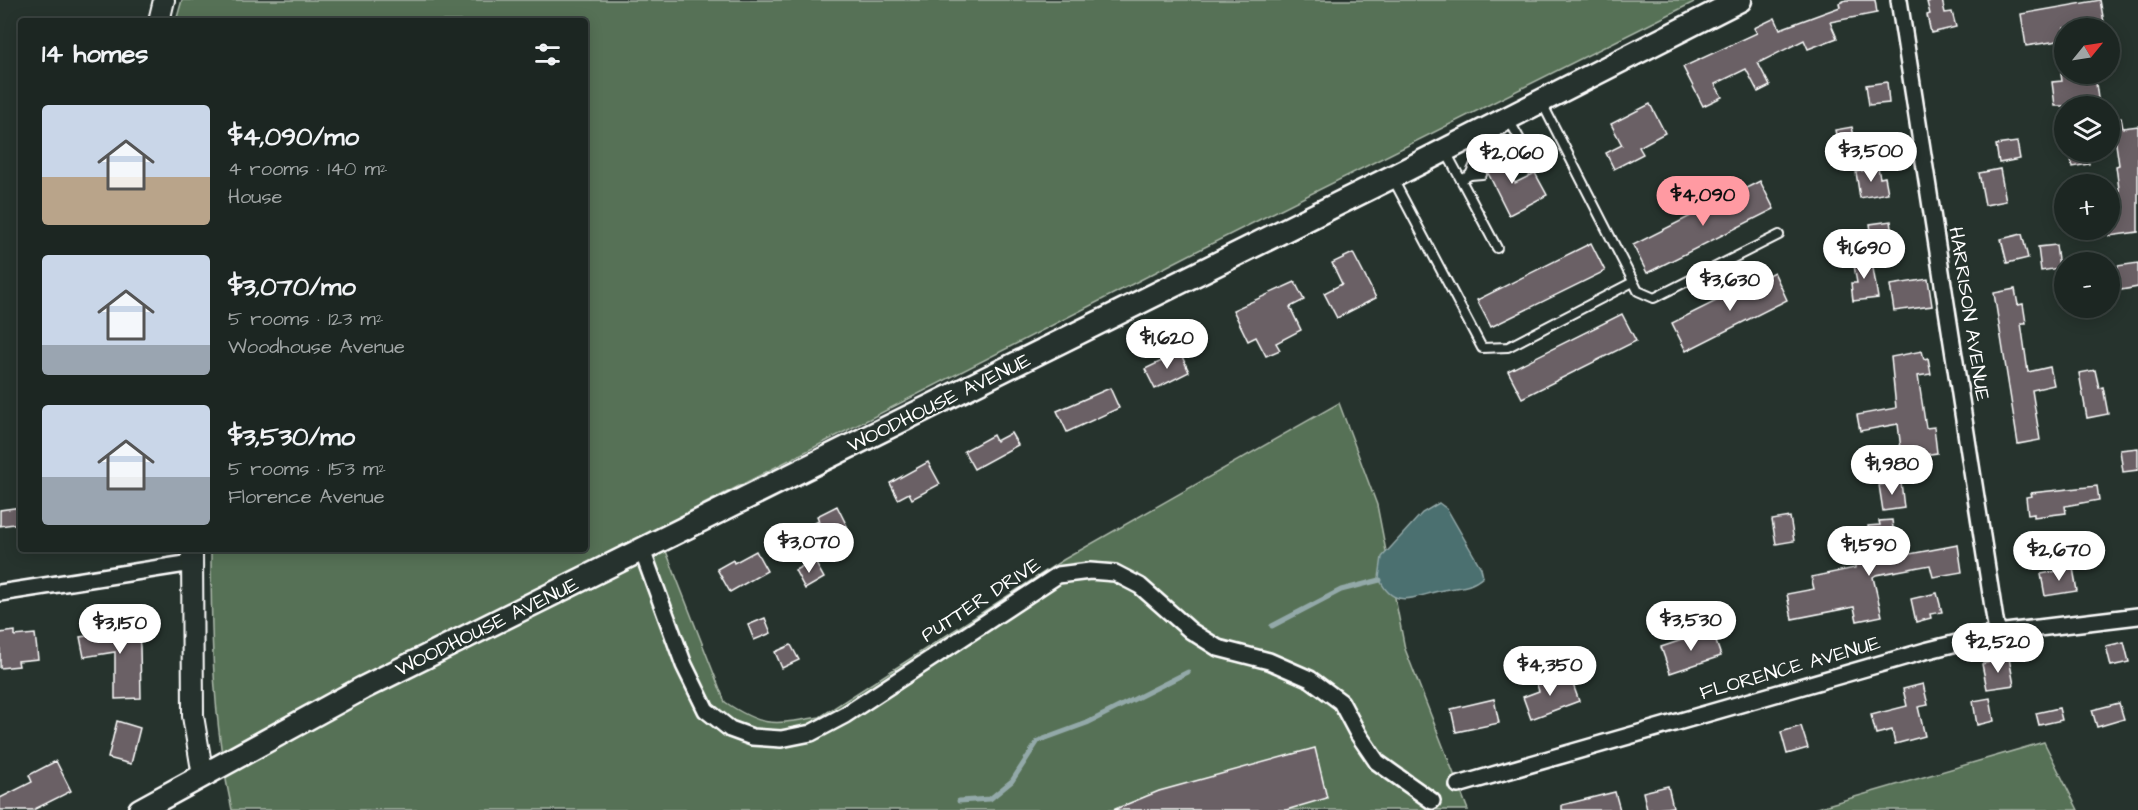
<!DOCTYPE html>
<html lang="en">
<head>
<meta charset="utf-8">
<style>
  body { margin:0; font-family:"Architects Daughter",sans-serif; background:#29322f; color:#f1f3f6; height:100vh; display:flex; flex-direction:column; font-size:22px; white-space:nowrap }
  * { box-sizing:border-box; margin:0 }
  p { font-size:20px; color:#a0a5a5 }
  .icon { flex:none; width:33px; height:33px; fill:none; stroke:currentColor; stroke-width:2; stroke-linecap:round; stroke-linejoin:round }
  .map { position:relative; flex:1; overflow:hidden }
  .panel { position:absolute; left:18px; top:18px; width:570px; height:534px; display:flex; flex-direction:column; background:#1c2622; border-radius:6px; box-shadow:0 3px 15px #0003,0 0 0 2px #3a4340 }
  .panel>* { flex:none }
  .needle { width:39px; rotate:60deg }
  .buttons { position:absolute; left:2054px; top:18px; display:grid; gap:12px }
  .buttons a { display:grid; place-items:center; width:66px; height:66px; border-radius:50%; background:#1c2622; box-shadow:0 3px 15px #0003,0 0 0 2px #3a4340; font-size:30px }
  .price { position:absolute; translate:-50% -51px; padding:0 14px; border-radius:21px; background:#fff; color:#222; font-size:20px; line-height:39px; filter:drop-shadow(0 2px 3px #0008) }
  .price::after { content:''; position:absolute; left:50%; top:36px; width:18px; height:14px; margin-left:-9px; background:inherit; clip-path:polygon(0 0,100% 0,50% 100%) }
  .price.active { background:#ff9aa2; color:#111 }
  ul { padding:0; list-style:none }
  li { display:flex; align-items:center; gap:18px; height:150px; padding:0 24px }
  li span { display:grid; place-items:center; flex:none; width:168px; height:120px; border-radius:6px; color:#555 }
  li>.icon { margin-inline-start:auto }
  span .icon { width:72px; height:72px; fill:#fffc; stroke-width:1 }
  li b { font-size:26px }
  h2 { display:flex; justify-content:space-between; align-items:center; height:72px; padding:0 24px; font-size:26px }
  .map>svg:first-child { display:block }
</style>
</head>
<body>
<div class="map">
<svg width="2138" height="810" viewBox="0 0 2138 810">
  <rect width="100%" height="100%" fill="#26332d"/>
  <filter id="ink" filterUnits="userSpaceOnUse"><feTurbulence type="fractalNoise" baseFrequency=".0167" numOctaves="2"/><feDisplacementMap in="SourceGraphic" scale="12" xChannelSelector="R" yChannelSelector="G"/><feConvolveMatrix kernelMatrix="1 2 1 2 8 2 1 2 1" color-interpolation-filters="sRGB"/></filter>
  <g filter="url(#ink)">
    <!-- green -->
    <g fill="#577156" stroke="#abb8aa" stroke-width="1.5">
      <path d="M182,0H1698L1191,254L657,528L725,702C765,729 775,724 820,717L1063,560L1339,403L1377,505L1405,649L1468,810H232C213,724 211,637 211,549H585V21H176Z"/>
      <path d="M2044,742L2078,810H1810Z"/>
    </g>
    <!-- water -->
    <path fill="#4b6f70" stroke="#93a9a9" stroke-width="1.5" d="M1439,503L1447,509L1481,568L1483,577C1468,590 1457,586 1439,591C1413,597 1393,610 1379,578L1382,557L1422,513Z"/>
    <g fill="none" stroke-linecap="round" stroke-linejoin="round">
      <!-- stream -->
      <g stroke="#93a9a9" stroke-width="5">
        <path d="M1272,626L1341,590L1380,580"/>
        <path d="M959,801L990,799L1012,781L1038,741L1087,723L1188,672"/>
      </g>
    </g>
    <!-- building -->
    <g fill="#6a6065" stroke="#fff" stroke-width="1.5">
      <path d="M1846,0H1875L1877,13L1830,22L1837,38L1808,49L1804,40L1758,63L1770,86L1758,92L1746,69L1715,84L1722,97L1703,106L1683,67L1757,33L1754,28L1775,18L1780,29L1840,7L1839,3Z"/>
      <path d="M1942,0L1945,13L1952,12L1956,27L1931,33L1927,15L1930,14L1927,2Z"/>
      <path d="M2100,0L2105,28H2064V40L2026,46L2021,14Z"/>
      <path d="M2061,74H2075L2076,79L2095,76L2099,106H2055L2052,82L2062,81Z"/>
      <path d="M1887,82L1889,103L1869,105L1866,85Z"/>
      <path d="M1650,104L1665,133L1639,147L1643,154L1614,169L1606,153L1622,145L1611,124Z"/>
      <path d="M2121,118L2123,128L2138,126V232L2109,236V206L2121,204L2116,166L2119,165L2115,137L2109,138V120Z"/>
      <path d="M1852,127L1857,150L1840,154L1835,130Z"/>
      <path d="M2017,142L2020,159L1999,163L1996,145Z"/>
      <path d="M1491,150L1494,155L1500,157L1498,167L1506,168L1515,183L1535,173L1547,195L1509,215L1487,171L1480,168L1482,162L1479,157Z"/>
      <path d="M2070,152H2087L2089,164L2072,167Z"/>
      <path d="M1878,168L1880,178L1885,177L1888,193L1860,198L1856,172Z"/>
      <path d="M2000,169L2006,201L1985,205L1979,173Z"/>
      <path d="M1760,181L1774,209L1647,273L1633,245Z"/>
      <path d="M1891,221L1895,249L1874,252L1870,224Z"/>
      <path d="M2022,234L2028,258L2007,263L2001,239Z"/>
      <path d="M1591,243L1605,271L1491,327L1477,300Z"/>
      <path d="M2056,245L2059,268L2041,271L2038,247Z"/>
      <path d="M1353,253L1376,298L1337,318L1324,293L1342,284L1332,263Z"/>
      <path d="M1871,256L1878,298L1853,301L1851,283H1857L1853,259Z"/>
      <path d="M2138,263V287L2109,292V270L2118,268L2117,266Z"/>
      <path d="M1774,272L1787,300L1686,351L1672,323Z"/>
      <path d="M1928,279L1932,306L1894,311L1890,285Z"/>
      <path d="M1295,282L1304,300L1290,307L1301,330L1276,343L1280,350L1266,356L1256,337L1248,341L1233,310Z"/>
      <path d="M2015,289L2018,305L2023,304L2026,323H2021L2028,372L2050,367L2054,385L2032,390L2040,440L2018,444L1994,293Z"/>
      <path d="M1622,314L1636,341L1522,398L1508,371Z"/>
      <path d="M1922,351L1924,359L1928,358L1931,374L1918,376L1926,428L1934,427L1937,453L1902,458L1898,424L1860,431L1857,415L1896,408L1891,357Z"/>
      <path d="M1180,352L1189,372L1155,389L1145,369Z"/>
      <path d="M2095,370L2099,388L2103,387L2108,414L2087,418L2079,373Z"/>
      <path d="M1110,388L1119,408L1067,432L1057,411Z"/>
      <path d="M1011,433L1018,445L974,469L964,451L993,435L996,441Z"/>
      <path d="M2138,448V470L2123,472L2120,450Z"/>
      <path d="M928,462L940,484L912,499L909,493L898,499L890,483Z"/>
      <path d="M1901,482L1904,508L1883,511L1879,485Z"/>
      <path d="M2097,486L2099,500L2065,506L2066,513L2034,517V514L2028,515L2026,497L2032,496L2031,493Z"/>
      <path d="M837,506L848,528L827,537L830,544L817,550L806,527L819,521L817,516Z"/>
      <path d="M21,507V523L0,526V510Z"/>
      <path d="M1790,517L1794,541L1776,544L1772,520Z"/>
      <path d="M1892,520L1896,552L1909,550L1910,554L1958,545L1962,572L1933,577L1930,565L1876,575L1873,577L1882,616L1857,621L1854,607L1792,619L1787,594L1814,589L1811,577L1855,568V564L1873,560L1868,526L1880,525L1879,521Z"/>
      <path d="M756,551L767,571L730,592L717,569L733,560L734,563Z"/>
      <path d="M814,560L824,578L805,589L795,570Z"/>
      <path d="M2073,568L2077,591L2045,596L2041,574Z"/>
      <path d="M1937,593L1942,612L1930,614L1931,618L1916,622L1911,599Z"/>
      <path d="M137,618L140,647L141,698L115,699V652L84,657L80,637L107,633L106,621Z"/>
      <path d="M765,618L771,633L754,640L748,625Z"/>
      <path d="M1712,630L1721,656L1670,673L1661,647Z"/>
      <path d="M15,631V636L35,634L38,659L18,661L19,666L0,668V633Z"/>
      <path d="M2124,642L2129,662L2111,666L2106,646Z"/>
      <path d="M791,645L799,660L782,668L775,652Z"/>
      <path d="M2009,658L2014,685L1987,689L1982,664Z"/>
      <path d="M1548,674L1552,686L1571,679L1579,701L1531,719L1523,697L1539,691L1535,679Z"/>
      <path d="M1923,684L1928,705L1918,707L1925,736L1895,744L1892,730L1876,734L1871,715L1907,706L1903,689Z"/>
      <path d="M1990,698L1994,721L1977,725L1973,701Z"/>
      <path d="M1494,699L1499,723L1456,732L1451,709Z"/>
      <path d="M2119,703L2124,719L2097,727L2092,710Z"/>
      <path d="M2059,708L2062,720L2039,725L2036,713Z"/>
      <path d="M117,721L140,728L131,764L108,758Z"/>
      <path d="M1801,726L1808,748L1787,754L1781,732Z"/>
      <path d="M1315,748L1327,798L1286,810H1113L1159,791Z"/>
      <path d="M56,761L71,791L33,810H0V798L32,782L29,775Z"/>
      <path d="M1668,786L1673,807L1647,810L1643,792Z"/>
      <path d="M1615,792L1620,810H1562V805Z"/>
    </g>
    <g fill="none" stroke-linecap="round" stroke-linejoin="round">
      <defs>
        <g id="service">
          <path d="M1542,103L1638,291L1654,298L1779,235"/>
          <path d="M1497,150L1509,152L1523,145L1509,120"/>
          <path d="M1446,152L1461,180"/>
          <path d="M1476,162L1470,175L1461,180L1497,248"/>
          <path d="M1503,163L1509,152"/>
          <path d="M1470,175L1482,174"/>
          <path d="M1393,179L1482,348L1508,347L1633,282"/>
        </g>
        <g id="minor">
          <path d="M1899,0L1997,633"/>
          <path d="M642,550L684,665L706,710L730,729L752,737L781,739L811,733L845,715L1058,575L1090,571L1115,573L1140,586L1191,631L1218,648L1269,661L1310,679L1341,702L1358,734L1377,762L1432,801"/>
          <path d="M0,593L192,563"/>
          <path d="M1458,785L1925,651L1997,633L2138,616"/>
        </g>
        <g id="tertiary">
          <path d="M159,21L164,0"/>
          <path d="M192,549L193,716L203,776"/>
        </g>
        <path id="secondary" d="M140,810L363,688L1392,177L1740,0"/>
      </defs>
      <!-- service casing -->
      <use href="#service" stroke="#fff" stroke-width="12"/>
      <!-- minor casing -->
      <use href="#minor" stroke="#fff" stroke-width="20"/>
      <!-- tertiary casing -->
      <use href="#tertiary" stroke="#fff" stroke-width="24"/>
      <!-- secondary casing -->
      <use href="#secondary" stroke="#fff" stroke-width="27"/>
      <!-- service -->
      <use href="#service" stroke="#26332d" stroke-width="8"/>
      <!-- minor -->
      <use href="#minor" stroke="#26332d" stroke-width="15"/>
      <!-- tertiary -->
      <use href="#tertiary" stroke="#26332d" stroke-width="20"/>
      <!-- secondary -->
      <use href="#secondary" stroke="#26332d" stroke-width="22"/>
    </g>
  </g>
  <g text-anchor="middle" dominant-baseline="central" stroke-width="4.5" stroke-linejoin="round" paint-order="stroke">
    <!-- street labels -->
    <g font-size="20" fill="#fff" stroke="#26332d">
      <text transform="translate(1969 314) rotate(81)">HARRISON AVENUE</text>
      <text transform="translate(939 403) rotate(-26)">WOODHOUSE AVENUE</text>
      <text transform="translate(981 600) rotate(-33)">PUTTER DRIVE</text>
      <text transform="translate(487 627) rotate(-26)">WOODHOUSE AVENUE</text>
      <text transform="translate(1790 668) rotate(-16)">FLORENCE AVENUE</text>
    </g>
  </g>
</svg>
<div class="buttons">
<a><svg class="needle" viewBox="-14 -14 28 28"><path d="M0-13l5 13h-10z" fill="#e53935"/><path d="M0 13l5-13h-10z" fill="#a0a5a5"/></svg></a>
<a><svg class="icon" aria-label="layers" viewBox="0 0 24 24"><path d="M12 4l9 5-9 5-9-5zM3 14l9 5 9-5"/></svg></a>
<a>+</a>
<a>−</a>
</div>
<b class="price" style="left:1871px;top:183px">$3,500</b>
<b class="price" style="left:1512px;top:185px">$2,060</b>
<b class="price active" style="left:1703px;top:227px">$4,090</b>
<b class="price" style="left:1864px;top:280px">$1,690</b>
<b class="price" style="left:1730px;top:312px">$3,630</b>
<b class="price" style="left:1167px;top:370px">$1,620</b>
<b class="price" style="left:1892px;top:496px">$1,980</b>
<b class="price" style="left:809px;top:574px">$3,070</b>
<b class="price" style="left:1869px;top:577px">$1,590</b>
<b class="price" style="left:2059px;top:582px">$2,670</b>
<b class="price" style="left:1691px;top:652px">$3,530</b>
<b class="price" style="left:120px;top:655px">$3,150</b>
<b class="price" style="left:1998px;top:674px">$2,520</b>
<b class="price" style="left:1550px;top:697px">$4,350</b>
<section class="panel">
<h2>14 homes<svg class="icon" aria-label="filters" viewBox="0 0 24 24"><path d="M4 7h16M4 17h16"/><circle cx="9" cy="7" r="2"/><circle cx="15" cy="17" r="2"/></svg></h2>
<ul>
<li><span style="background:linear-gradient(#c9d6e8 60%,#b9a48a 0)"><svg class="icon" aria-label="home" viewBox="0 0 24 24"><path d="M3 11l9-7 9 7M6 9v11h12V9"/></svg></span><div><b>$4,090/mo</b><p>4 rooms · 140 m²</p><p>House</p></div></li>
<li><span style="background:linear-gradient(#c9d6e8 75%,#9aa5b1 0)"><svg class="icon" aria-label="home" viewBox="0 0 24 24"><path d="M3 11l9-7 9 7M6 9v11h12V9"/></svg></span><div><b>$3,070/mo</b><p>5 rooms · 123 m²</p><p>Woodhouse Avenue</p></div></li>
<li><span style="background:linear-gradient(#c9d6e8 60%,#9aa5b1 0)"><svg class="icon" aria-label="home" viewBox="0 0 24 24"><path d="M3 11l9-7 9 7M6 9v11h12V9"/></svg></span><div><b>$3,530/mo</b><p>5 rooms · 153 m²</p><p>Florence Avenue</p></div></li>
</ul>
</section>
</div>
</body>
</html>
